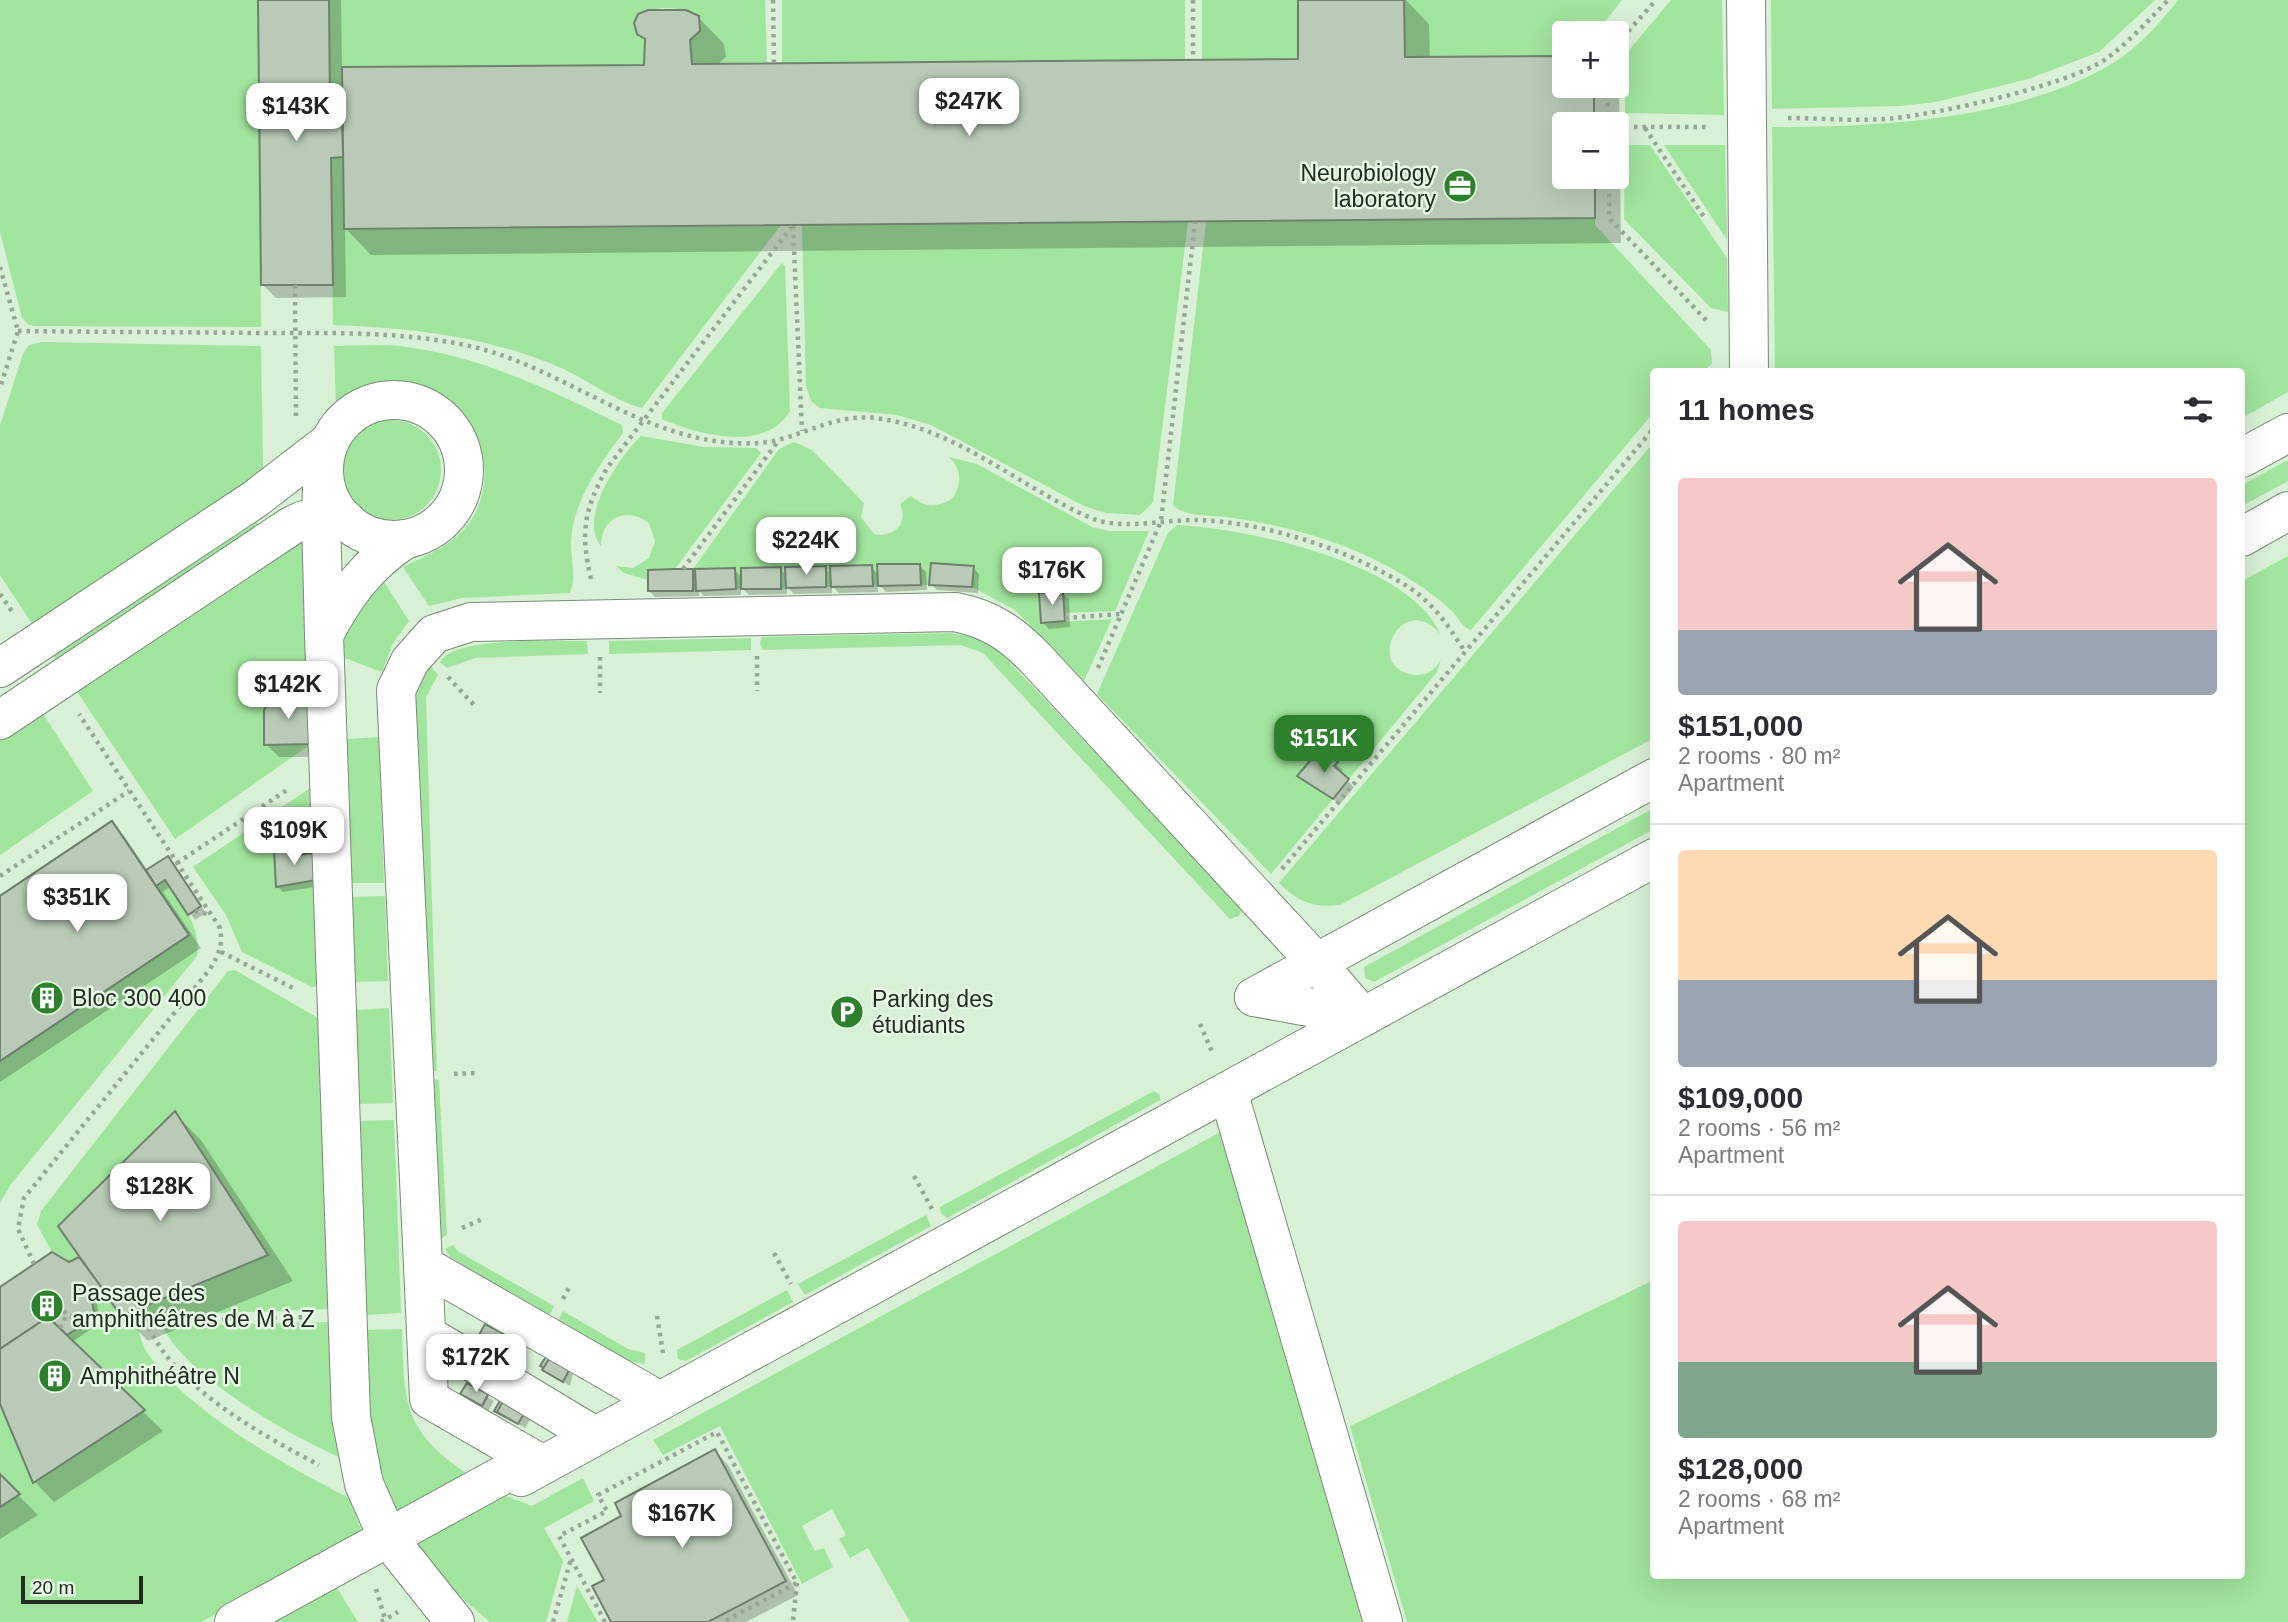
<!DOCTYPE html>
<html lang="en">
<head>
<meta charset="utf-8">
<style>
  body { margin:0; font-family:Arial,sans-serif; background:#f2f2f3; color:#2b2b33; height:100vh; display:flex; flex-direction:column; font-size:26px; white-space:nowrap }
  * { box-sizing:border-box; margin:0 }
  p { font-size:23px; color:#7c7c81 }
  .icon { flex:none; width:38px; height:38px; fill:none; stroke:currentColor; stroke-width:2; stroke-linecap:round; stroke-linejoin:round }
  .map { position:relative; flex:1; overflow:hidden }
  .panel { position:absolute; left:1650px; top:368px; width:595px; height:1211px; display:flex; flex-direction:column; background:#fff; border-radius:7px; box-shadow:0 7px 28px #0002 }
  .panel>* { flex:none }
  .controls { position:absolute; left:1552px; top:21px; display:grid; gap:14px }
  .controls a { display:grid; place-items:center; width:77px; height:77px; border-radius:7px; background:#fff; box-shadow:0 7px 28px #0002; font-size:35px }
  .scale { position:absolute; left:21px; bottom:18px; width:122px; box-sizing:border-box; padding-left:7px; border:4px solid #242b23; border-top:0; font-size:19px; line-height:24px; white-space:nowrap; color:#242b23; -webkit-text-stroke:5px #e6f9e5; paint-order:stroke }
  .price { position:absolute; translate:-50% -60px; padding:0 16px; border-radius:14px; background:#fff; color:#222; font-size:23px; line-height:46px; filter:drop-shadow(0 2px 4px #0008) }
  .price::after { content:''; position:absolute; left:50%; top:42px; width:21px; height:16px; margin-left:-10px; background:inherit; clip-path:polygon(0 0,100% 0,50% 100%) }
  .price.current { background:#2d802c; color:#fff }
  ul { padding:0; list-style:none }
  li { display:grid; align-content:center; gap:14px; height:371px; padding:0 28px }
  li+li { border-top:2px solid #e1e1e2 }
  li span { display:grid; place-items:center; height:217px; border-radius:7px; color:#555 }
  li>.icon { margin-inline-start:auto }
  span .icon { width:126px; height:126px; fill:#fffc; stroke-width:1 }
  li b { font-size:30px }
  h2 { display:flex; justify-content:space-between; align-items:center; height:84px; padding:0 28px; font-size:30px }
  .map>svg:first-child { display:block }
</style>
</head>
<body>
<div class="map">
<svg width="2288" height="1622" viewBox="0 0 2288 1622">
  <rect width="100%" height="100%" fill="#e6f9e5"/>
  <!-- built -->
  <path fill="#d8f0d5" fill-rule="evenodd" d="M0,0H2288V1622H0ZM1564,33H1617V86H1564ZM1564,124H1617V177H1564ZM1654,371H2242V1575H1654Z"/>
  <!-- green -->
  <g fill="#a1e49d">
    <path d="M0,0H258L261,327L35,326L29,325L22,318L0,232Z"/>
    <path d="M329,0H765L767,63L692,64L690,40L700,31L699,16C687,6 651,6 638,14C632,25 634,33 645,40L644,65L342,67V106H330Z"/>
    <path d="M782,0H1185V60L782,63Z"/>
    <rect x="1202" y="0" width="96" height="59"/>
    <path d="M1404,0H1622L1596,33H1564V56L1405,57Z"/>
    <path d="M1671,0H1722L1724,115L1625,113V55Z"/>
    <path d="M1771,0H2155L2099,52L2028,79L1936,102L1900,106L1772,109Z"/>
    <path d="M2178,0H2288V392L2242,418V371H1775L1772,127C1879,127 2019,120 2113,63C2139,47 2160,23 2178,0Z"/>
    <path d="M1625,145H1650L1727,258L1728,312L1711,308L1624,219Z"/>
    <path d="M1664,145H1725L1727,240Z"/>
    <path d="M343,157L344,230L780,226L642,408C612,400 587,379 559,367C487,336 411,328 333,325L331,158Z"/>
    <path d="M1595,218V225L1711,350L1712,364L1703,371H1654V412L1471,630C1463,628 1459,619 1453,612C1434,594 1410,578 1387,566C1341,541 1286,526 1234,518C1217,515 1185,518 1173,505L1206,222Z"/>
    <path d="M1188,222L1153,502L1140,515L1106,513L1084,506L931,425L897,415L820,408L811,401L806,386L802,225Z"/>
    <path d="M782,263L785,266L790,411C765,453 699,435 662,419V413Z"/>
    <path d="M42,342L261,346L263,465L262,475L38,633L0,575V425L23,354L29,345Z"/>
    <path d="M334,346C355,346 378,344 399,346C478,355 551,390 622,425L623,433C600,464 574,499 571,540C570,558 577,575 570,593L462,598L429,606L403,567C427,555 457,544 472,519C510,453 458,380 384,387C365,389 353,403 336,408Z"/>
    <circle cx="391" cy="470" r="50"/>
    <path d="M641,436L704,447L756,448L761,453L675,569L648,570V580L624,573L616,566L633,568L649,558L655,541L649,523C627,506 601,517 601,546C577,518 620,456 641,436Z"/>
    <path d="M794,442L812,450L864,503L861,517L874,534C894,538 909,523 900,504L911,496C925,508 938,508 953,498C962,483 962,470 949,457L977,464L1092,527L1108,531H1149L1115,611L1064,613L1039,594L1041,623L1112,619L1084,681L1015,610L972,587L974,567L929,585H921L920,564H877L878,586H873L872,565L831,566V587H826V566L786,567V588L781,589L780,567L742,568L741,589H736L735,568L696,569V591H693V569L779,449Z"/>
    <path d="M1654,442V738L1340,905C1313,908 1298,902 1279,883Z"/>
    <path d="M2288,460V481L2242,506V485Z"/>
    <path d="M255,521L259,525L60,666L51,652Z"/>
    <path d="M1177,525C1245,528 1411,563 1440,634C1403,589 1362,669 1415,675C1427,676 1436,669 1441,659L1437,672L1349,779L1334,766L1337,763L1319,749L1298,777L1333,799L1271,874L1097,694L1168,533Z"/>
    <path d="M287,541L302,542L305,546L310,695L275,696L264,710V744H311L175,839L72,684Z"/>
    <path d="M2288,556V1622H1407L1350,1426L1654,1280V1575H2242V581Z"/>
    <path d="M383,580L409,621L393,643L382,672L342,657L343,630Z"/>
    <path d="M949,633L976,637L998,650L1242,908L1239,916L1230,919L983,653L961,645L763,650L760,644L762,637Z"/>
    <path d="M751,638V650L609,654V641Z"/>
    <path d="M587,641L588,654L475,658L447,668L440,662C455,635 557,642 587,641Z"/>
    <path d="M431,666L438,675L426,697L437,1071H428L415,695L422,676Z"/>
    <path d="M38,706L93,791L0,855V731Z"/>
    <path d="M379,737L384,883H350L345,739Z"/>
    <path d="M313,786L315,853L297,855V849L275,850L276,887L316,880L319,986L312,987L242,952L226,915L193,867Z"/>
    <path d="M1654,808V829L1374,982L1365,978L1364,967Z"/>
    <path d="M165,880C181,904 202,926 197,956L11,1184L0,1203V1061L189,935L156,886Z"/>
    <path d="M385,896L388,981L353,982L350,897Z"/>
    <path d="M235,970L318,1018L330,1309L121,1317H95L91,1296L102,1288L121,1316L268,1255L175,1112L58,1225L79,1257L69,1262L52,1252L37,1225L41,1211L228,971Z"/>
    <path d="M389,1008L393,1103L357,1104L354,1010Z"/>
    <path d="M431,1079L439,1080L447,1235L440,1239Z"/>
    <path d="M1154,1091L1160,1095V1100L947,1218L941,1213L940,1207Z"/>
    <path d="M394,1120L401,1313L365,1315L358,1121Z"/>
    <path d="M1226,1129L1364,1622H910L868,1548L850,1558L839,1539L846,1535L832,1509L802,1526L815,1551L824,1548L833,1567L802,1584L720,1426L663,1455L653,1440Z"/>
    <path d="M926,1215L931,1226L805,1295L798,1284Z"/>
    <path d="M453,1245L459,1252L554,1306L551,1313L548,1315L450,1257L445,1249Z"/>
    <path d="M787,1290L793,1302L686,1361L678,1359L677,1350Z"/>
    <path d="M563,1311L628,1349L645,1353V1364L626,1361L558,1321Z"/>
    <path d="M330,1322L339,1457C287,1434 187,1377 162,1326Z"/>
    <path d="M137,1326C140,1334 142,1344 146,1351C187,1412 285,1465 349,1498L363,1534L201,1622H0V1404L33,1482L145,1410L67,1335L79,1328Z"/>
    <path d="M402,1329C404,1404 403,1432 471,1476L397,1515C368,1455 369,1396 365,1330Z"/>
    <path d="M583,1478L594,1501L544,1528L563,1561L546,1622H490L448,1586L415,1544L506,1496L532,1506Z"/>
    <path d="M577,1586L598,1622H567Z"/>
    <path d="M337,1588L358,1622H274Z"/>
  </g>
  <!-- shadow -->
  <g fill="#0003" fill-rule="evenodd">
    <path d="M260,0H341L342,69L646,66L647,41L638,33L698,17L724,44L726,57L717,65L1300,60V0H1406L1429,24L1430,59L1564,58V86L1619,84L1621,243L371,255L345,228L346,297L276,298L263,285ZM1564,124H1617V177H1564Z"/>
    <path d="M920,566L926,572L927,590L886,592L878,583V592L839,593L832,586V593L794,594L787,587V594L749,595L741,587V595L704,596L699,591V596L655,597L649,591L692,571L697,576L734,570L743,578L780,569L787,576L825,568L832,575L871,567L879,575Z"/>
    <path d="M973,568L979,574L978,593L937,590L931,584Z"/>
    <path d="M1062,593L1069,599L1070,627L1049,629L1042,622Z"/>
    <path d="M322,710L324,757H279L266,744Z"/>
    <path d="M1320,751L1343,770L1340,773L1354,787L1340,804L1300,776Z"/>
    <path d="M112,823L125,837L148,871L168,858L174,864L206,913L195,920L171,886L163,892L201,948L0,1082V898Z"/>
    <path d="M297,851L321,886L283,892L277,886Z"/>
    <path d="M175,1114L201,1140L293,1281L148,1341L122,1315L108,1294L97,1302L100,1323L72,1342L163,1431L54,1502L35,1482L0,1399V1288L79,1259L86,1264Z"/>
    <path d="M481,1335L505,1336L511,1343L506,1351Z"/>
    <path d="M567,1368L573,1374L570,1386L549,1372Z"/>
    <path d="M469,1385L494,1401L488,1411L463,1394Z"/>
    <path d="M496,1410L524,1413L530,1420L525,1428Z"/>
    <path d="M715,1451L728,1465L798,1595L746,1622H613L606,1580L624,1517Z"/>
    <path d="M0,1477L38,1515L0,1539Z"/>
  </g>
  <!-- building -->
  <g fill="#b9cbb7" stroke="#6f806e" stroke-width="2">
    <path d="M258,0H329L330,106H342L343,157L331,158L333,285H261Z"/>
    <path d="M1298,0H1404L1405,57L1564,56V86H1594V124H1564V177H1595V218L344,229L342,67L644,65L645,39L637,34L634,23L638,14L648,10H686L699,16L700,31L690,40L692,64L1298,59Z"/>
    <path d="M931,563L974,566L972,587L929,585Z"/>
    <path d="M877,564H920L921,585L878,586Z"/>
    <path d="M872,565L873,586L831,587L830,566Z"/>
    <path d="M826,566V587L786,588L785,567Z"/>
    <path d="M781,567V589H741V568Z"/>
    <path d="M735,568L736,589L696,591L695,569Z"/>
    <path d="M675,569H693V591H648V570Z"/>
    <path d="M1063,591L1065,621L1041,623L1039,593Z"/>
    <path d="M275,695H310L311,744L264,745V710Z"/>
    <path d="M1320,749L1338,762L1334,766L1349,779L1333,799L1297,776Z"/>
    <path d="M112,821L189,935L0,1061V896Z"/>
    <path d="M112,821L189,935L0,1061V896Z"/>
    <path d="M297,849V855L315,853L316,880L276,887L274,850Z"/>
    <path d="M168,856L201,906L188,915L165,880L156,886L146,870Z"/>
    <path d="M175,1111L268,1255L121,1316L58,1226Z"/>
    <path d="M52,1252L69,1262L79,1257L102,1288L91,1296L95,1317L67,1335L48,1317L0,1349V1287Z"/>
    <path d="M48,1317L145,1410L33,1483L0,1404V1349Z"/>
    <path d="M485,1324L506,1335L500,1347L479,1335Z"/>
    <path d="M547,1355L568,1366L562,1378L540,1366Z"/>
    <path d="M549,1359L569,1370L563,1382L542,1370Z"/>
    <path d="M468,1382L489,1393L483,1405L462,1394Z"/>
    <path d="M467,1383L488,1394L482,1406L460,1394Z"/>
    <path d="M501,1399L521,1411L515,1422L494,1411Z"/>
    <path d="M503,1401L525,1412L518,1424L497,1412Z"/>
    <path d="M715,1449L786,1581L708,1622H611L592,1586L604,1580L581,1538L621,1516L615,1503Z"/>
    <path d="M0,1474L20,1494L0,1507Z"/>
  </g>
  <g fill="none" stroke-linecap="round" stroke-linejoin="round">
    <defs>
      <g id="minor">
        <path d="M1746,0L1749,371"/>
        <circle cx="394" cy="470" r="70"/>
        <path d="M2242,458L2288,433"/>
        <path d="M323,464L321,515L324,635L351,1417L364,1484L388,1538L455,1622"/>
        <path d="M2242,537L2288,511"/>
        <path d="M324,635C344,596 368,563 406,539"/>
        <path d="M0,668L255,499L329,442"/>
        <path d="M0,720L291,526C309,516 326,512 346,520"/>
        <path d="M1254,997L1654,778"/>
        <path d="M1254,997L1363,1017"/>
        <path d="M1363,1017L1316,962L1037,660C1012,634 991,619 955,612L471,622L434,634L410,661L396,690L423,1265L660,1401L1654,858"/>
        <path d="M1228,1091L1383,1622"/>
        <path d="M423,1265L429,1399L543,1465"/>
        <path d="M427,1335L595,1436"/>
        <path d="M234,1622L510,1471L521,1477L660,1401"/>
      </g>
    </defs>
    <!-- minor casing -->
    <use href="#minor" stroke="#7a8b79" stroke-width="40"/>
    <!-- path -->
    <g stroke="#98a697" stroke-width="4.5" stroke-dasharray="3.5 5" stroke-linecap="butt">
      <path d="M773,0L774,63"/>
      <path d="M1193,0V59"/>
      <path d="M1617,44L1656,0"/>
      <path d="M1607,86L1608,124"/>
      <path d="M1788,118C1823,118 1860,122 1895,118C1943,113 2068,85 2106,59C2129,42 2148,21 2168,0"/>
      <path d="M1617,127H1707"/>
      <path d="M1645,128L1706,220"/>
      <path d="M1609,177V218L1707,321"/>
      <path d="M793,226L802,431"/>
      <path d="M0,267L18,331L0,388"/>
      <path d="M295,285L296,418"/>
      <path d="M18,331C98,332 178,332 257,333C326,333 398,331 465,345C552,363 622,425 709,440C731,444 756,445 778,440C815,430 843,412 882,419C960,431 1021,488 1091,518C1123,531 1165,519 1198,520C1266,522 1353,551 1410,588C1434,604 1450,628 1465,652"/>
      <path d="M683,569L779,440"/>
      <path d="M591,579C580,532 584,510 607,468L793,225"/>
      <path d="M0,594L13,613"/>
      <path d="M1065,618L1121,614"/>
      <path d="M757,656V691"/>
      <path d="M600,657V693"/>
      <path d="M1098,668L1161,521L1195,222"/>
      <path d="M448,677L475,706"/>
      <path d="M177,863L290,788"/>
      <path d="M1282,869L1654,428"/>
      <path d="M0,876L129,791"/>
      <path d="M195,911L211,915"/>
      <path d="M221,952L295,989"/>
      <path d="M1200,1024L1213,1054"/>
      <path d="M454,1074L476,1073"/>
      <path d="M914,1176L932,1209"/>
      <path d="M462,1228L483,1219"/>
      <path d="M774,1253L791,1284"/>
      <path d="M34,1264L18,1229L24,1198L210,969C219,954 223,946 220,928L79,714"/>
      <path d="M54,1297L67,1315L87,1322L309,1317"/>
      <path d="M563,1299L571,1284"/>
      <path d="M657,1316L663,1353"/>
      <path d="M146,1320C169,1384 260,1434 319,1465"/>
      <path d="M60,1328L67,1315"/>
      <path d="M376,1589L386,1622"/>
      <path d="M793,1620L797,1583"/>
      <path d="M381,1622L398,1612"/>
      <path d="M553,1622L571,1559"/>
      <path d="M605,1622L559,1536L607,1511L598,1495L717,1432L797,1583L723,1622"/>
    </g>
    <!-- minor -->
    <use href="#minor" stroke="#fff" stroke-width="38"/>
  </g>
  <!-- icons -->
  <defs>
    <symbol id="office-disc" viewBox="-11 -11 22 22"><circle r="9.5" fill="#2d802c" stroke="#e6f9e5"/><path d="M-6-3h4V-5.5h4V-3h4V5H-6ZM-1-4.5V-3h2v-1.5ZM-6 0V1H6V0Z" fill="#fff"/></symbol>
    <symbol id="building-disc" viewBox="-11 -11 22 22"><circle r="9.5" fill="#2d802c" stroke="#e6f9e5"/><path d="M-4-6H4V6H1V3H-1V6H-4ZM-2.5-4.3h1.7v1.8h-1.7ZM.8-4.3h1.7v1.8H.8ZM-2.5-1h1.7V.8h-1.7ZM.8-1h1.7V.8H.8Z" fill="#fff"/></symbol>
    <symbol id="parking-disc" viewBox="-11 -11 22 22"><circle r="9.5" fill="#2d802c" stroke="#e6f9e5"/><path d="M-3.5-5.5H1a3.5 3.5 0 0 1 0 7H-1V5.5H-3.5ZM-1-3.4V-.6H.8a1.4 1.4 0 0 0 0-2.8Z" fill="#fff"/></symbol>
  </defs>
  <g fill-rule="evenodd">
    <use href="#office-disc" x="1441" y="167" width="38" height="38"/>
    <use href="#building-disc" x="28" y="979" width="38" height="38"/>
    <use href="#parking-disc" x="828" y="993" width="38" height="38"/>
    <use href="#building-disc" x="28" y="1287" width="38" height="38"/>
    <use href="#building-disc" x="36" y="1357" width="38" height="38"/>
  </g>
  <g text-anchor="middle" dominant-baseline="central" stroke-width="5" stroke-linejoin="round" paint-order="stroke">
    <!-- poi labels -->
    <g font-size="23" fill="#242b23" stroke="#e6f9e5" text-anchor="start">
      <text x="1436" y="173" text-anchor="end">Neurobiology<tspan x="1436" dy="26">laboratory</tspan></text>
      <text x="72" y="998">Bloc 300 400</text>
      <text x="872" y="999">Parking des<tspan x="872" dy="26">étudiants</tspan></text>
      <text x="72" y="1293">Passage des<tspan x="72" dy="26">amphithéâtres de M à Z</tspan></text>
      <text x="80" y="1376">Amphithéâtre N</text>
    </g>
  </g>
</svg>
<div class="controls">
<a>+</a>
<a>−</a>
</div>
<div class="scale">20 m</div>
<b class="price" style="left:969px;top:138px">$247K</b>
<b class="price" style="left:296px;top:143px">$143K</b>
<b class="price" style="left:806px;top:577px">$224K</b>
<b class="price" style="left:1052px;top:607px">$176K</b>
<b class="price" style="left:288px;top:721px">$142K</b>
<b class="price current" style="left:1324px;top:775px">$151K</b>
<b class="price" style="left:294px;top:867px">$109K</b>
<b class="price" style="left:77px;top:934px">$351K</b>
<b class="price" style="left:160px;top:1223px">$128K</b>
<b class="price" style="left:476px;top:1394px">$172K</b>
<b class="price" style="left:682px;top:1550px">$167K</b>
<section class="panel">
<h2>11 homes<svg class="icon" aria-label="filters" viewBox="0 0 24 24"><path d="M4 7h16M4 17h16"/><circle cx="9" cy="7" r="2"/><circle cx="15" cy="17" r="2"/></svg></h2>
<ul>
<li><span style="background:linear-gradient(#f6c9c9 70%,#9aa5b1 0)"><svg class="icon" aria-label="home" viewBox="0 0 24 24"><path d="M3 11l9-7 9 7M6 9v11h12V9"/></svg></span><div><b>$151,000</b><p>2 rooms · 80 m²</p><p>Apartment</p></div></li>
<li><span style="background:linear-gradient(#ffd9b3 60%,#9aa5b1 0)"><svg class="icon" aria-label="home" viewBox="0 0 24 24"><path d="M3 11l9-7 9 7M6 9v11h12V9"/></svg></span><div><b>$109,000</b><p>2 rooms · 56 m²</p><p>Apartment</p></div></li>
<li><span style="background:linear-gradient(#f6c9c9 65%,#7fa58c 0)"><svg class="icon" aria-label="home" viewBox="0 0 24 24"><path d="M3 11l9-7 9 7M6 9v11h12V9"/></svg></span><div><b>$128,000</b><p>2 rooms · 68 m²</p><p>Apartment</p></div></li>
</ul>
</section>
</div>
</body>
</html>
